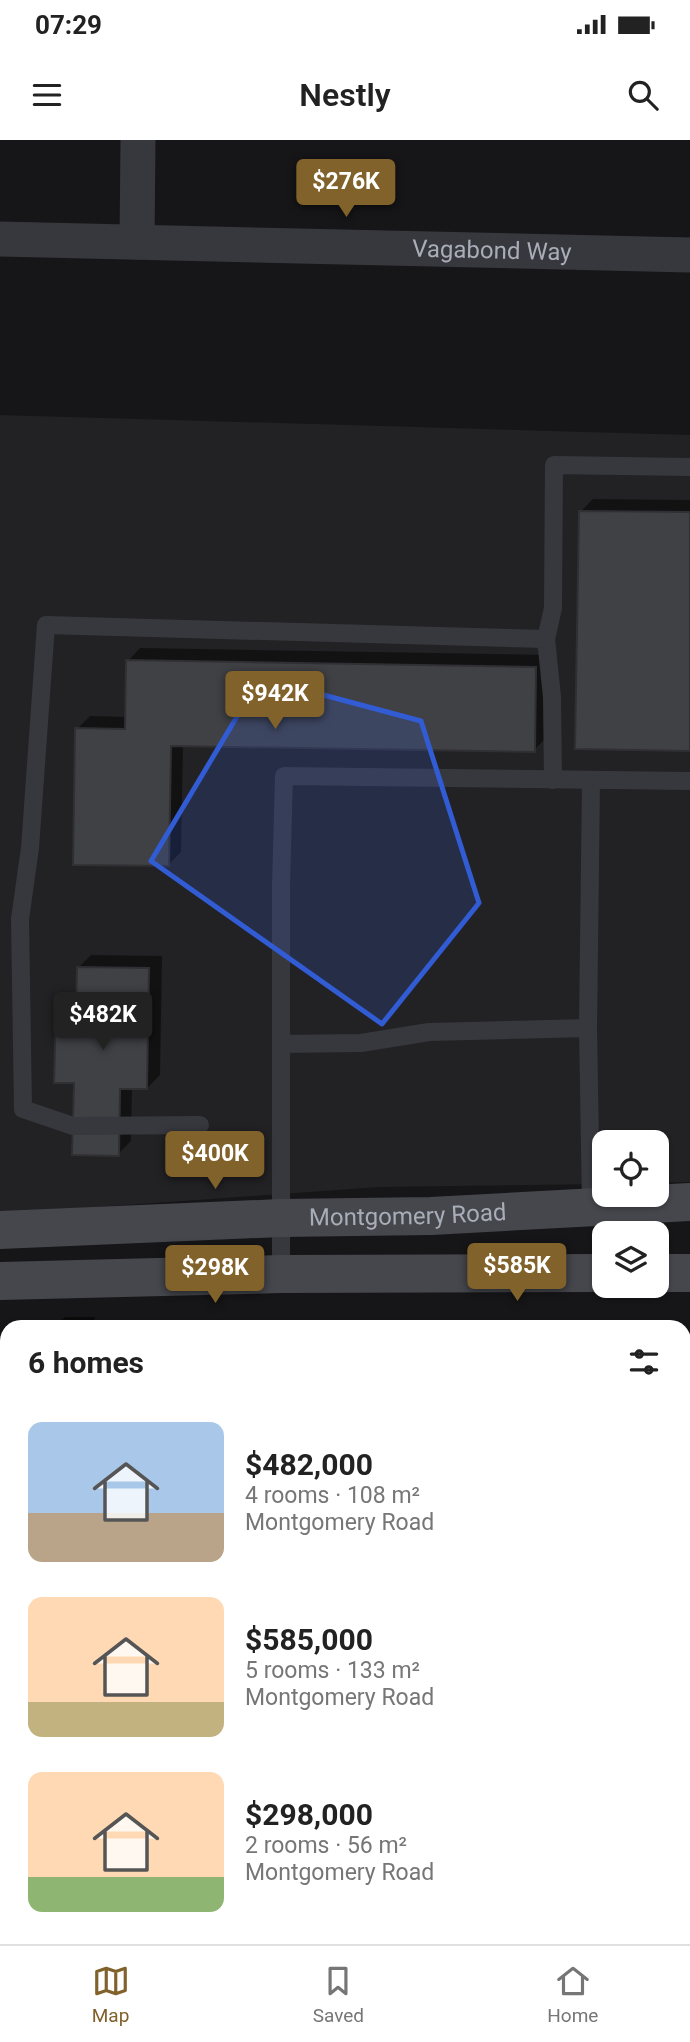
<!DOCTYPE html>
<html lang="en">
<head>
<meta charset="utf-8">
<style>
  body { margin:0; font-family:Roboto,sans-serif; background:#f2f2f2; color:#222; height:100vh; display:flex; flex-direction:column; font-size:26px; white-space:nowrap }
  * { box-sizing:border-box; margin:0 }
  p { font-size:23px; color:#767676 }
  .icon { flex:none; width:38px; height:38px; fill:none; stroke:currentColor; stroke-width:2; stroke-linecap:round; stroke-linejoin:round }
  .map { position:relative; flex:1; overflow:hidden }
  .details { position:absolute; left:0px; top:1180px; width:691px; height:625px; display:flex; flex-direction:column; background:#fff; border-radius:21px 21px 0 0; box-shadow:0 2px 5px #0004 }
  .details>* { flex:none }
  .buttons { position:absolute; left:592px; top:990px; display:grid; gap:14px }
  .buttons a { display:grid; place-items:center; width:77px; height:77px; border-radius:14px; background:#fff; box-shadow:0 2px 5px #0004; font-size:35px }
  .price { position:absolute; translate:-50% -60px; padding:0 16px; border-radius:7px; background:#80622a; color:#fff; font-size:23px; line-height:46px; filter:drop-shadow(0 2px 4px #0008) }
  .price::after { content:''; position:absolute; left:50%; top:42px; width:21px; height:16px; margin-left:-10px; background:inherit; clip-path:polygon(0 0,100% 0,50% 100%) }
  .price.on { background:#222; color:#fff }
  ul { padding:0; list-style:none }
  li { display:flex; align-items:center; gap:21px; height:175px; padding:0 28px }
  li span { display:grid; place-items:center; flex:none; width:196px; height:140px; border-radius:14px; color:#555 }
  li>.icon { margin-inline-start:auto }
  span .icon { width:84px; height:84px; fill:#fffc; stroke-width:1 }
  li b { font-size:30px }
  h2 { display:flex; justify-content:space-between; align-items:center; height:84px; padding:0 28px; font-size:30px }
  .status { display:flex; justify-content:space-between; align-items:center; height:49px; padding:0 35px; background:#fff; direction:ltr }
  .status svg { height:19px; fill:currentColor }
  header { display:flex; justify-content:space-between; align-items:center; height:91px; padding:0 28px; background:#fff; font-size:32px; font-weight:600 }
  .menu { display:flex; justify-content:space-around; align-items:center; height:98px; border-top:2px solid #e0e0e0; background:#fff; font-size:19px; color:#767676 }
  .menu a { display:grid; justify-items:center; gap:4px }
  .menu .on { color:#80622a }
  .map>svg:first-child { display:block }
</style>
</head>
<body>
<div class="status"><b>07:29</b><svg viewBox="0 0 49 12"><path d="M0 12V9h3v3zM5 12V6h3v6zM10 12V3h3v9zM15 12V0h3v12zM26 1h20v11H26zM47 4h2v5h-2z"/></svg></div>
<header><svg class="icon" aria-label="menu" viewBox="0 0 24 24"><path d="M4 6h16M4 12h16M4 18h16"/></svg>Nestly<svg class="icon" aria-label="search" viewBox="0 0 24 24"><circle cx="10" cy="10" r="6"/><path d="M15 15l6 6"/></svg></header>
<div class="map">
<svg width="690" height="1804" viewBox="0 0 690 1804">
  <rect width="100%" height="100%" fill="#161618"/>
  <!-- built -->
  <path fill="#222225" d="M0,275L690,295V1042L656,1043V1003H604V1044L379,1047L0,1074Z"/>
  <!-- shadow -->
  <g fill="#0007">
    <path d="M593,359L690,360V609L580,372Z"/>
    <path d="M140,508L548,515L547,597L534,610L183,604L181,712L168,725L77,589L90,576L127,577L128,521Z"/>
    <path d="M91,815L162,816L160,935L147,948L132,947L131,1001L118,1014L75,942L57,870L70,857L78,858V828Z"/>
    <path d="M65,1177H95L94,1186H55Z"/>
    <path d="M684,1756H690V1804H673L684,1797Z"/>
    <path d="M450,1797H490V1800L486,1804H449Z"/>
    <rect x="576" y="1797" width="79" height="7"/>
  </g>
  <!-- building -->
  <g fill="#404145" stroke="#303034" stroke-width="2">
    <path d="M579,371L690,372V611L575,609Z"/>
    <path d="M126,520L536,527L535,612L171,606L169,726L73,725L75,588L125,589Z"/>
    <path d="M77,827L149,828L147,949H120L119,1016L72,1015L74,943H54L56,870H76Z"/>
    <rect x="684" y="1317" width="6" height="48"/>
    <path d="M2,1656H7V1747H0Z"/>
    <path d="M684,1766H690V1804H671V1797H684Z"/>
    <rect x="448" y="1797" width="32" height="7"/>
    <rect x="574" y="1797" width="75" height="7"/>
  </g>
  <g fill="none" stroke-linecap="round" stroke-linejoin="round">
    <!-- lane -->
    <g stroke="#37383d" stroke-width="18">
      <path d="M553,640L552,557L546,499L553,468L554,325L690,327"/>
      <path d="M591,641L588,888L591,1067"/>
      <path d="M281,904L361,903L429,892L588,888"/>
      <path d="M200,985L73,986L23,969L20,779L30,708L46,485L546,499"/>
      <path d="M281,1134V746L284,636L690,641"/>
    </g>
    <!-- street -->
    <g stroke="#37383d" stroke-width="35">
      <path id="s1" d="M0,99L690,115"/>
      <path d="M137,102L138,0"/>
      <path d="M684,1439L690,1440"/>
    </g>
    <!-- secondary -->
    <g stroke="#45474d" stroke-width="38">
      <path id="s2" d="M0,1090L281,1078L431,1076L690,1062"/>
      <path d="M656,1133H690"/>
      <path d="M0,1141L281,1134L604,1133"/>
    </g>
  </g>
  <!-- marked area -->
  <path fill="#325cd3" fill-opacity="0.2" stroke="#325cd3" stroke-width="5" stroke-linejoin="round" d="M260,538L421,581L479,763L382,884L151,721Z"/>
  <g text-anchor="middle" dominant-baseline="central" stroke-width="5" stroke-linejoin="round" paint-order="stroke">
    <!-- street labels -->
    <g font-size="24" fill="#a8adb8" stroke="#111113">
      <text stroke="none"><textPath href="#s1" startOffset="492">Vagabond Way</textPath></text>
      <text stroke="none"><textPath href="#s2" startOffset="408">Montgomery Road</textPath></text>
    </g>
  </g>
</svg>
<div class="buttons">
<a><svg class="icon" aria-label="locate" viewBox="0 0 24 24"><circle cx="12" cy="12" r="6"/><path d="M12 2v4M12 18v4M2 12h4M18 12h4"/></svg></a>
<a><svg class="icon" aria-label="layers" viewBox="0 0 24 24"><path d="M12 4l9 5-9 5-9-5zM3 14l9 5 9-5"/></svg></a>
</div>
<b class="price" style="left:346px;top:79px">$276K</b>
<b class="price" style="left:275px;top:591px">$942K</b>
<b class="price on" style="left:103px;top:912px">$482K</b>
<b class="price" style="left:215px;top:1051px">$400K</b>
<b class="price" style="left:517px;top:1163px">$585K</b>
<b class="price" style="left:215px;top:1165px">$298K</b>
<section class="details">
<h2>6 homes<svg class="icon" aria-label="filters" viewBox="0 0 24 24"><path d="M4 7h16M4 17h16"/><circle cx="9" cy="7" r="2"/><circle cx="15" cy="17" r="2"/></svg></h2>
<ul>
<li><span style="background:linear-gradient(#a9c7e8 65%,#b9a48a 0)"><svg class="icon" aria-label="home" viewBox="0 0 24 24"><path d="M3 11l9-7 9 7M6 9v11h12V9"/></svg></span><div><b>$482,000</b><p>4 rooms · 108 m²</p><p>Montgomery Road</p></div></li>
<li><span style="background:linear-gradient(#ffd9b3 75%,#c2b280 0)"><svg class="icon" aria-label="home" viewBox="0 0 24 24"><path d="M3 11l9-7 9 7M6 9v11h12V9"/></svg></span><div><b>$585,000</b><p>5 rooms · 133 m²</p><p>Montgomery Road</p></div></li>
<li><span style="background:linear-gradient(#ffd9b3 75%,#8fb573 0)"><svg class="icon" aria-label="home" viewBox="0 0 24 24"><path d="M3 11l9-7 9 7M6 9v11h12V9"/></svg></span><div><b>$298,000</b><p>2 rooms · 56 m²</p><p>Montgomery Road</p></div></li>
</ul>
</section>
</div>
<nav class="menu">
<a class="on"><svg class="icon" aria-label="map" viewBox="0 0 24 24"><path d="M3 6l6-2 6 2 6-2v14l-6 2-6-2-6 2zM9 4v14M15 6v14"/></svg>Map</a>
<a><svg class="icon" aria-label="saved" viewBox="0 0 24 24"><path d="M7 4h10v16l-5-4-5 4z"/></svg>Saved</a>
<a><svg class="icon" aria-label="home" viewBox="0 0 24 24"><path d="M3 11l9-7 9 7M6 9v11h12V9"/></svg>Home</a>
</nav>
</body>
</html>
